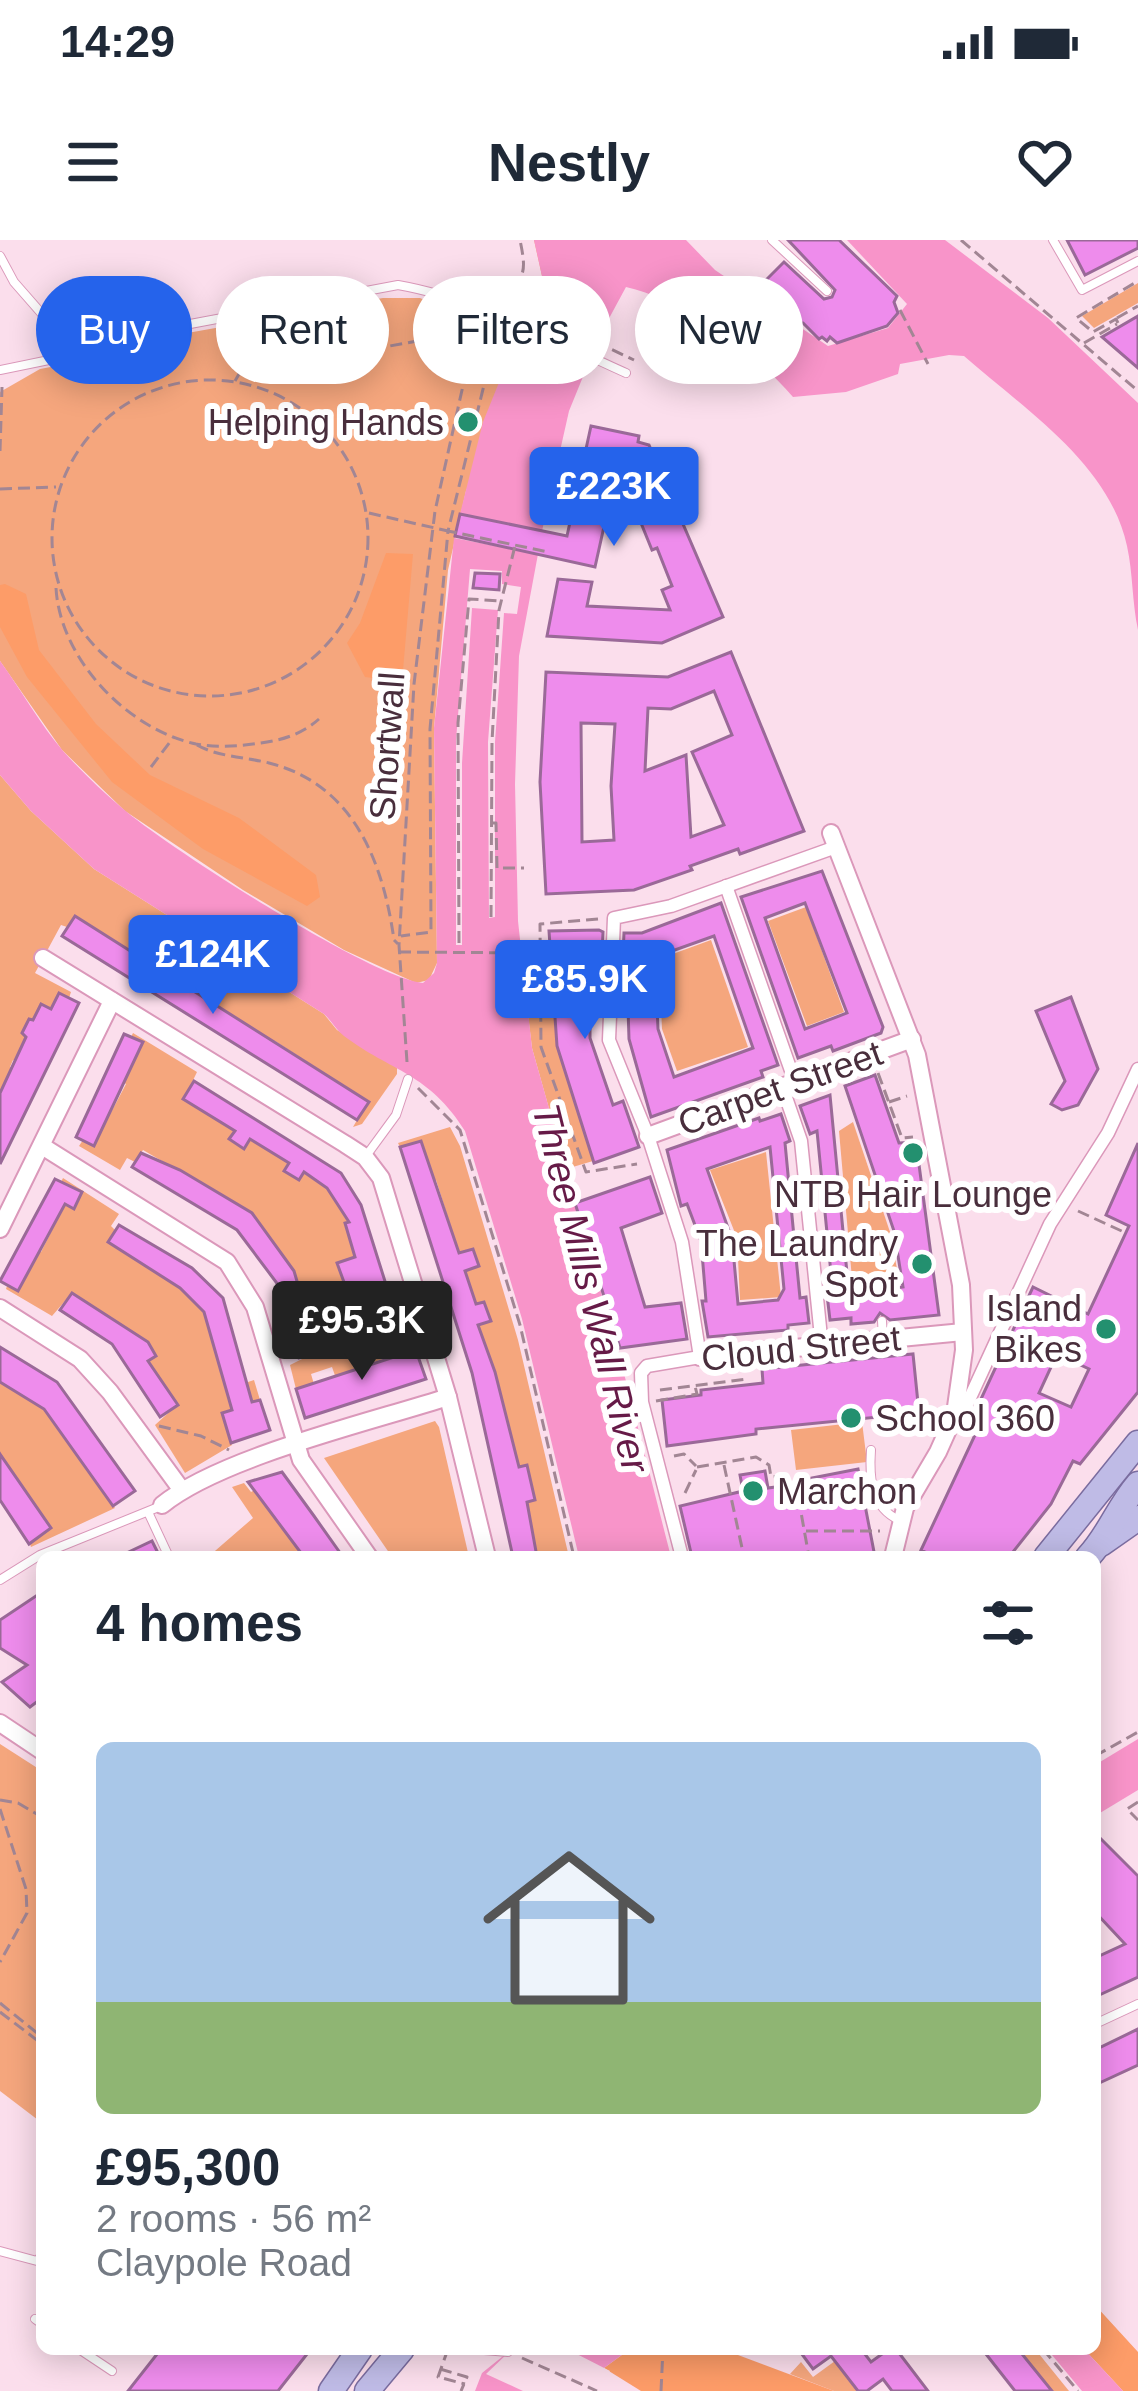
<!DOCTYPE html>
<html lang="en">
<head>
<meta charset="utf-8">
<style>
  body { margin:0; font-family:Arial,sans-serif; background:#f2f2f3; color:#1f2937; height:100vh; display:flex; flex-direction:column; font-size:45px; white-space:nowrap }
  * { box-sizing:border-box; margin:0 }
  p { font-size:39px; color:#747a83 }
  .icon { flex:none; width:66px; height:66px; fill:none; stroke:currentColor; stroke-width:2; stroke-linecap:round; stroke-linejoin:round }
  .map { position:relative; flex:1; overflow:hidden }
  .details { position:absolute; left:36px; top:1311px; width:1065px; height:804px; display:flex; flex-direction:column; background:#fff; border-radius:18px; box-shadow:0 6px 30px #0003 }
  .details>* { flex:none }
  .top-card { position:absolute; left:36px; top:36px; width:1068px; height:108px; display:flex; gap:24px }
  .price { position:absolute; translate:-50% -102px; padding:0 27px; border-radius:12px; background:#2563eb; color:#fff; font-size:39px; line-height:78px; filter:drop-shadow(0 3px 6px #0008) }
  .price::after { content:''; position:absolute; left:50%; top:72px; width:36px; height:27px; margin-left:-18px; background:inherit; clip-path:polygon(0 0,100% 0,50% 100%) }
  .price.active { background:#222; color:#fff }
  ul { padding:0; list-style:none }
  li { display:grid; align-content:center; gap:24px; height:636px; padding:0 60px }
  li+li { border-top:3px solid #e0e1e3 }
  li span { display:grid; place-items:center; height:372px; border-radius:18px; color:#555 }
  li>.icon { margin-inline-start:auto }
  span .icon { width:216px; height:216px; fill:#fffc; stroke-width:1 }
  li b { font-size:51px }
  h2 { display:flex; justify-content:space-between; align-items:center; height:144px; padding:0 60px; font-size:51px }
  .tag { padding:0 42px; border-radius:54px; background:#fff; box-shadow:0 6px 30px #0003; font-size:42px; line-height:108px }
  .tag.active { background:#2563eb; color:#fff }
  .status { display:flex; justify-content:space-between; align-items:center; height:84px; padding:0 60px; background:#fff; direction:ltr }
  .status svg { height:33px; fill:currentColor }
  header { display:flex; justify-content:space-between; align-items:center; height:156px; padding:0 60px; background:#fff; font-size:54px; font-weight:700 }
  .map>svg:first-child { display:block }
</style>
</head>
<body>
<div class="status"><b>14:29</b><svg viewBox="0 0 49 12"><path d="M0 12V9h3v3zM5 12V6h3v6zM10 12V3h3v9zM15 12V0h3v12zM26 1h20v11H26zM47 4h2v5h-2z"/></svg></div>
<header><svg class="icon" aria-label="menu" viewBox="0 0 24 24"><path d="M4 6h16M4 12h16M4 18h16"/></svg>Nestly<svg class="icon" aria-label="heart" viewBox="0 0 24 24"><path d="M12 20l-8-8c-3-5 5-10 8-4 3-6 11-1 8 4z"/></svg></header>
<div class="map">
<svg width="1138" height="2151" viewBox="0 0 1138 2151">
  <rect width="100%" height="100%" fill="#fbdeec"/>
  <!-- green -->
  <g fill="#f5a67d">
    <path d="M534,0H567L466,251L448,330L434,488L437,723L429,740L416,743L344,710L243,650L125,571L62,510L0,421V152L40,129L147,109L150,103L165,97L383,58H420L515,99L542,36Z"/>
    <path d="M1138,43V63L1094,88L1082,76Z"/>
    <path d="M0,535L31,571L94,629L324,774L337,790L397,826V834L362,884L353,887L368,861L339,843L330,857L324,853L332,838L275,801L266,814V796L75,676L67,687L61,685L35,733L71,752L69,758L58,754L51,769L41,764L33,780H29L25,797L34,802L32,829L13,820L10,827L20,832L0,870Z"/>
    <path d="M806,667L844,772L807,786L768,681Z"/>
    <path d="M711,700L748,807L677,831L662,789L659,719Z"/>
    <path d="M550,723V739L555,740L557,806L593,921L566,929L532,808L522,724Z"/>
    <path d="M133,793L197,832L184,859L235,890L230,900L244,908L250,899L280,918L287,907L296,913L285,931L298,940L304,932L319,942L326,931L360,978L345,984L355,1017L337,1023L350,1056L381,1047L380,1092L399,1086L402,1092L410,1089L414,1105L386,1114L389,1126L386,1127L383,1119L365,1125L367,1133L360,1135L357,1128L341,1134L343,1142L338,1144L332,1127L311,1134L316,1151L305,1146L296,1149L290,1125L318,1111L293,1029L253,974L143,910L135,922L127,918L120,930L79,906L83,900L94,905L126,844L112,836Z"/>
    <path d="M853,882L890,992L900,1045L853,1050L839,891Z"/>
    <path d="M450,887L460,906L518,1100L569,1317H537L530,1286L515,1284L531,1280L527,1262L535,1259L527,1225L518,1227L495,1133L465,1090L490,1081L484,1062L476,1065L465,1031L479,1026L449,1016L458,1009L436,940L422,944L421,901L400,907L398,903Z"/>
    <path d="M766,912L781,1057L740,1060L737,998L710,930Z"/>
    <path d="M63,938L119,974L111,986L115,990L109,1002L170,1041L214,1056L205,1074L224,1143L239,1145L254,1140L260,1160L234,1178L231,1170L222,1173L232,1205L185,1233L155,1185L177,1165L148,1121L156,1115L146,1101L72,1053L52,1076L6,1049L7,1046L18,1050L36,1017L29,1007L41,1012L65,964L74,968L82,952L61,942Z"/>
    <path d="M0,1142L34,1163L42,1151L40,1163L115,1268L31,1307L0,1214Z"/>
    <path d="M435,1181L439,1187L469,1317H392L324,1218Z"/>
    <path d="M862,1182L867,1222L796,1230L791,1190Z"/>
    <path d="M244,1243L251,1252L262,1246L304,1317H208L253,1278L232,1247Z"/>
    <path d="M0,1504L42,1531V1883L0,1851Z"/>
    <path d="M1018,2109H1035L1069,2151H1050Z"/>
    <path d="M835,2121L858,2151H834L790,2134L801,2122L813,2137Z"/>
  </g>
  <!-- forest -->
  <g fill="#fd9c68">
    <path d="M386,313L413,314L402,442L365,437L347,403L360,383Z"/>
    <path d="M5,344L26,354L39,410L96,484L150,535L239,578L316,635L320,657L307,666L203,609L112,542L27,437L0,387V345Z"/>
    <path d="M1095,2065L1138,2112V2151H1123L1084,2109H1095Z"/>
    <path d="M630,2109H722L834,2151H641L604,2128Z"/>
  </g>
  <!-- water -->
  <g fill="#f894c9">
    <path d="M534,0H686L715,30L828,106L888,88L907,64L847,0H945L1048,78L1138,163V390C1132,362 1133,333 1127,306C1109,223 1024,169 964,116L949,115L900,124L898,134L846,152L793,157C749,107 691,63 626,47L600,95L569,171L542,291L460,274L483,182L542,36Z"/>
    <path d="M454,298L538,314L519,416L515,544L518,681L532,808L626,1141L671,1317H579L522,1079L465,891C429,833 392,832 344,796C335,789 332,781 324,774L94,629L31,571L0,535V421C21,450 40,484 63,511C81,531 102,551 122,568C167,607 371,738 423,743L434,733L437,723L434,488Z"/>
    <path d="M1138,1499V1550L1095,1576V1525Z"/>
    <path d="M512,2109H630L604,2128L589,2151H475L482,2133Z"/>
    <path d="M1047,2109H1084L1123,2151H1082Z"/>
  </g>
  <!-- pier -->
  <g fill="#fbdeec">
    <path d="M470,329L502,331V344L521,347L517,374L504,373L495,502V677L489,678L488,502L498,370L472,368L462,523V705H456V500Z"/>
    <path d="M512,2109H567L610,2131L597,2151H523L486,2134Z"/>
  </g>
  <!-- building -->
  <g fill="#ee8cec" stroke="#9a6998" stroke-width="3" fill-rule="evenodd">
    <path d="M788,0H839L897,56L894,62L898,73L887,86L837,103L830,97L827,101L822,97L819,99L803,83H793L758,54V48L784,22L824,59L832,57L835,50Z"/>
    <path d="M1067,0H1138V8L1085,35Z"/>
    <path d="M1138,76V128L1102,97Z"/>
    <path d="M591,186L639,196L638,202L649,205L723,377L662,403L547,396L558,339L592,342L587,366L670,370L662,350L672,346L657,308L652,310L641,283L645,281L619,219L595,327L455,296L460,274L567,296Z"/>
    <path d="M475,333L500,334L499,350L473,348Z"/>
    <path d="M731,412L804,591L740,614L738,609L690,626L692,630L634,650L546,654L540,542L546,432L668,437ZM714,451L732,495L692,512L724,585L691,597L686,515L645,531L648,468L671,469ZM581,483L615,484L611,546L614,600L582,602Z"/>
    <path d="M822,631L883,787L881,793L833,811L831,806L798,818L741,657ZM805,663L847,773L805,789L765,678Z"/>
    <path d="M721,663L778,825L761,831L763,837L651,877L629,799L627,737L622,738L624,693H642ZM714,696L753,808L674,837L658,789L655,717Z"/>
    <path d="M75,676L369,862L357,880L62,696Z"/>
    <path d="M599,690L603,692L601,738L590,739V798L613,865L623,861L639,907L594,923L557,806L549,691Z"/>
    <path d="M59,753L79,763L0,924V853L26,797L22,793L29,779L33,780L41,764L51,769Z"/>
    <path d="M1071,757L1098,829L1078,865L1062,870L1051,864L1065,841L1036,771Z"/>
    <path d="M124,794L143,802L94,906L76,897Z"/>
    <path d="M875,835L899,903L916,902L939,1075L890,1080L880,1073L874,1082L851,1084V1078L830,1080L827,1055L833,1054L817,891L810,894L800,866L830,855L849,1054L903,1047L894,991L845,846Z"/>
    <path d="M194,841L341,933L361,965L400,1089L380,1095L367,1051L349,1056L337,1023L355,1017L345,983L349,982L327,948L304,932L299,940L284,931L289,923L250,899L244,909L229,899L235,891L183,859Z"/>
    <path d="M781,874L790,901L785,903L794,997L800,1058L806,1057L809,1083L788,1085V1090L708,1097L702,1061H706L701,1001L687,964L681,966L667,910L759,878L760,881ZM770,907L784,1049L778,1060L738,1064L732,999L707,929Z"/>
    <path d="M421,901L459,1013L473,1009L479,1026L465,1031L476,1064L484,1062L491,1081L478,1085L495,1132L519,1227L527,1225L535,1260L527,1262L537,1317H513L472,1133L400,907Z"/>
    <path d="M1138,903V1152L1080,1224L1073,1221L1051,1264L1009,1317H936L921,1310L983,1178L974,1174L1033,1047L1088,1074L1129,986L1106,975ZM1057,1114L1089,1129L1071,1167L1039,1153Z"/>
    <path d="M141,913L180,930L252,973L294,1031L318,1113L299,1118L279,1046L237,990L132,927Z"/>
    <path d="M650,937L662,973L621,988L645,1067L681,1063L687,1099L620,1108L575,963Z"/>
    <path d="M55,939L82,952L74,969L65,964L18,1051L0,1041Z"/>
    <path d="M119,985L192,1028L223,1058L252,1162L260,1160L270,1190L231,1203L222,1173L232,1170L204,1072L180,1048L108,1002Z"/>
    <path d="M72,1053L148,1102L156,1116L148,1121L178,1165L160,1177L112,1104L60,1070Z"/>
    <path d="M414,1105L426,1139L305,1178L296,1149L394,1117L392,1111Z"/>
    <path d="M0,1107L57,1142L135,1251L113,1266L44,1169L0,1142Z"/>
    <path d="M913,1114L919,1173L756,1189V1194L667,1206L662,1160L701,1155V1150L763,1143L762,1129Z"/>
    <path d="M0,1214L51,1288L29,1304L0,1260Z"/>
    <path d="M858,1229L875,1317H692L680,1266L743,1251L740,1235L765,1231L768,1248L812,1242V1238Z"/>
    <path d="M282,1232L314,1276L343,1317H304L248,1242Z"/>
    <path d="M152,1301L160,1317H118Z"/>
    <path d="M42,1352V1458L30,1467L2,1442L27,1425L0,1408V1380Z"/>
    <path d="M1095,1593L1138,1636V1737L1095,1757V1718L1125,1704L1095,1672Z"/>
    <path d="M1138,1789V1825L1095,1845V1810Z"/>
    <path d="M161,2109H311L278,2151H128Z"/>
    <path d="M798,2109H861L871,2122L889,2109H896L928,2151H892L883,2139L867,2151H858L831,2116L813,2129Z"/>
    <path d="M982,2109H1018L1052,2151H1015Z"/>
  </g>
  <g fill="none" stroke-linecap="round" stroke-linejoin="round">
    <defs>
      <g id="service">
        <path d="M772,0L827,51"/>
        <path d="M1053,0L1082,50L1138,21"/>
        <path d="M0,16L14,42L42,74L60,84L121,97L398,45C478,59 552,100 626,133"/>
        <path d="M0,130L122,105L121,97"/>
        <path d="M366,916L396,875L408,839"/>
        <path d="M882,1081L883,1098"/>
        <path d="M871,1210C869,1238 871,1267 899,1280"/>
        <path d="M148,1272L169,1317"/>
        <path d="M0,1340L40,1315L161,1266"/>
        <path d="M1095,1784L1138,1764"/>
        <path d="M0,2011L37,2021L42,2015"/>
        <path d="M35,2079L42,2084"/>
        <path d="M79,2109L112,2131"/>
        <path d="M472,2109L508,2112"/>
      </g>
      <g id="pedestrian">
        <path d="M726,646L795,842"/>
        <path d="M782,846L801,901L822,1107"/>
        <path d="M957,1186L1050,984L1108,893L1138,829"/>
        <path d="M682,1317L642,1162L641,1133L647,1126L700,1117L682,1002L648,896L609,800L614,678L671,666L836,607"/>
      </g>
      <g id="minor">
        <path d="M831,593L917,815L961,1045L964,1110L955,1174L938,1212L905,1268L893,1317"/>
        <path d="M43,718L345,904L365,917L381,938L448,1157L487,1317"/>
        <path d="M648,896L912,799"/>
        <path d="M42,906L227,1022L255,1067L301,1220L369,1317"/>
        <path d="M0,989L112,761"/>
        <path d="M0,1068L80,1119L110,1152L181,1249"/>
        <path d="M700,1117L963,1092"/>
        <path d="M162,1265C221,1217 371,1182 448,1157"/>
        <path d="M0,1483L42,1511"/>
      </g>
      <g id="primary">
        <path d="M1101,1304L1138,1278"/>
        <path d="M1046,1317L1138,1203"/>
        <path d="M1088,1317C1109,1295 1118,1267 1138,1244"/>
        <path d="M331,2151L360,2109"/>
        <path d="M367,2151L402,2109"/>
      </g>
    </defs>
    <!-- service casing -->
    <use href="#service" stroke="#db98ba" stroke-width="10"/>
    <!-- pedestrian casing -->
    <use href="#pedestrian" stroke="#db98ba" stroke-width="15"/>
    <!-- minor casing -->
    <use href="#minor" stroke="#db98ba" stroke-width="20"/>
    <!-- primary casing -->
    <use href="#primary" stroke="#7a6c9f" stroke-width="27"/>
    <!-- path -->
    <g stroke="#a28694" stroke-width="3" stroke-dasharray="12 6" stroke-linecap="butt">
      <path d="M961,0L1138,151"/>
      <path d="M500,60C525,37 527,34 520,0"/>
      <path d="M900,70L928,124"/>
      <path d="M102,76L103,71L95,69L98,56L128,64L138,43"/>
      <path d="M1117,78L1138,66"/>
      <path d="M547,79L634,120"/>
      <path d="M1118,83L1116,79L1093,92L1076,78L1138,41"/>
      <path d="M1084,103L1117,84"/>
      <path d="M468,125L487,133L448,291L548,312"/>
      <circle cx="210" cy="298" r="158"/>
      <path d="M235,141L239,134L256,130L423,100L475,86"/>
      <path d="M0,211L2,147"/>
      <path d="M0,249L56,247"/>
      <path d="M369,273L448,291L430,489L431,692L401,696"/>
      <path d="M56,348C60,419 127,489 196,504C217,508 240,506 261,503C283,500 302,494 319,479"/>
      <path d="M197,505C218,517 246,517 269,523C353,544 383,621 394,700L398,704"/>
      <path d="M151,527L173,498"/>
      <path d="M493,583H496L497,628H524"/>
      <path d="M491,677L492,502L499,370L515,306"/>
      <path d="M598,679L540,684L541,807L586,932L637,924"/>
      <path d="M459,703L458,483L469,359L501,361"/>
      <path d="M399,712L539,713"/>
      <path d="M407,822L399,705L414,444L435,271L477,83"/>
      <path d="M878,833L902,898L913,897"/>
      <path d="M418,848L460,890L520,1085L574,1317"/>
      <path d="M889,862L907,856"/>
      <path d="M1078,971L1126,993"/>
      <path d="M660,1150L747,1139"/>
      <path d="M656,1161L697,1154L695,1146"/>
      <path d="M159,1186L201,1196L229,1210"/>
      <path d="M674,1216L684,1214L696,1226"/>
      <path d="M724,1225L744,1317"/>
      <path d="M697,1227L756,1217L769,1225L771,1237L781,1236L797,1250L809,1317"/>
      <path d="M685,1253L696,1230"/>
      <path d="M806,1291H880"/>
      <path d="M1095,1516L1138,1492"/>
      <path d="M0,1560L18,1563L42,1577"/>
      <path d="M1138,1562L1127,1569L1138,1580"/>
      <path d="M0,1569L26,1649L27,1673L0,1722"/>
      <path d="M0,1763L42,1797"/>
      <path d="M0,1772L42,1804"/>
      <path d="M448,2109L438,2137L465,2144"/>
      <path d="M1043,2109L1078,2151"/>
      <path d="M522,2118L597,2151"/>
      <path d="M440,2129L467,2137L461,2151"/>
      <path d="M661,2151L663,2109"/>
    </g>
    <!-- service -->
    <use href="#service" stroke="#fff" stroke-width="8"/>
    <!-- pedestrian -->
    <use href="#pedestrian" stroke="#fff" stroke-width="12"/>
    <!-- minor -->
    <use href="#minor" stroke="#fff" stroke-width="16"/>
    <!-- primary -->
    <use href="#primary" stroke="#bfbbe6" stroke-width="24"/>
  </g>
  <!-- markers -->
  <g fill="#23906f" stroke="#fff" stroke-width="4.5">
    <circle cx="468" cy="182" r="12"/>
    <circle cx="913" cy="913" r="12"/>
    <circle cx="922" cy="1024" r="12"/>
    <circle cx="1106" cy="1089" r="12"/>
    <circle cx="851" cy="1178" r="12"/>
    <circle cx="753" cy="1251" r="12"/>
  </g>
  <g text-anchor="middle" dominant-baseline="central" stroke-width="12" stroke-linejoin="round" paint-order="stroke">
    <!-- poi labels -->
    <g font-size="36" fill="#492e3c" stroke="#fff" text-anchor="end">
      <text x="444" y="182">Helping Hands</text>
      <text x="913" y="954" text-anchor="middle">NTB Hair Lounge</text>
      <text x="898" y="1003">The Laundry<tspan x="898" dy="41">Spot</tspan></text>
      <text x="1082" y="1068">Island<tspan x="1082" dy="41">Bikes</tspan></text>
      <text x="875" y="1178" text-anchor="start">School 360</text>
      <text x="777" y="1251" text-anchor="start">Marchon</text>
    </g>
    <!-- street labels -->
    <g font-size="36" fill="#492e3c" stroke="#fff">
      <text transform="translate(387 506) rotate(-86)">Shortwall</text>
      <text transform="translate(780 848) rotate(-20)">Carpet Street</text>
      <text transform="translate(801 1108) rotate(-6)">Cloud Street</text>
    </g>
    <!-- water labels -->
    <g font-size="39" font-style="italic" fill="#661a47" stroke="#fff">
      <text transform="translate(591 1048) rotate(76)">Three Mills Wall River</text>
    </g>
  </g>
</svg>
<b class="price" style="left:614px;top:309px">£223K</b>
<b class="price" style="left:213px;top:777px">£124K</b>
<b class="price" style="left:585px;top:802px">£85.9K</b>
<b class="price active" style="left:362px;top:1143px">£95.3K</b>
<div class="top-card">
<a class="tag active">Buy</a>
<a class="tag">Rent</a>
<a class="tag">Filters</a>
<a class="tag">New</a>
</div>
<section class="details">
<h2>4 homes<svg class="icon" aria-label="filters" viewBox="0 0 24 24"><path d="M4 7h16M4 17h16"/><circle cx="9" cy="7" r="2"/><circle cx="15" cy="17" r="2"/></svg></h2>
<ul>
<li><span style="background:linear-gradient(#a9c7e8 70%,#8fb573 0)"><svg class="icon" aria-label="home" viewBox="0 0 24 24"><path d="M3 11l9-7 9 7M6 9v11h12V9"/></svg></span><div><b>£95,300</b><p>2 rooms · 56 m²</p><p>Claypole Road</p></div></li>
</ul>
</section>
</div>
</body>
</html>
